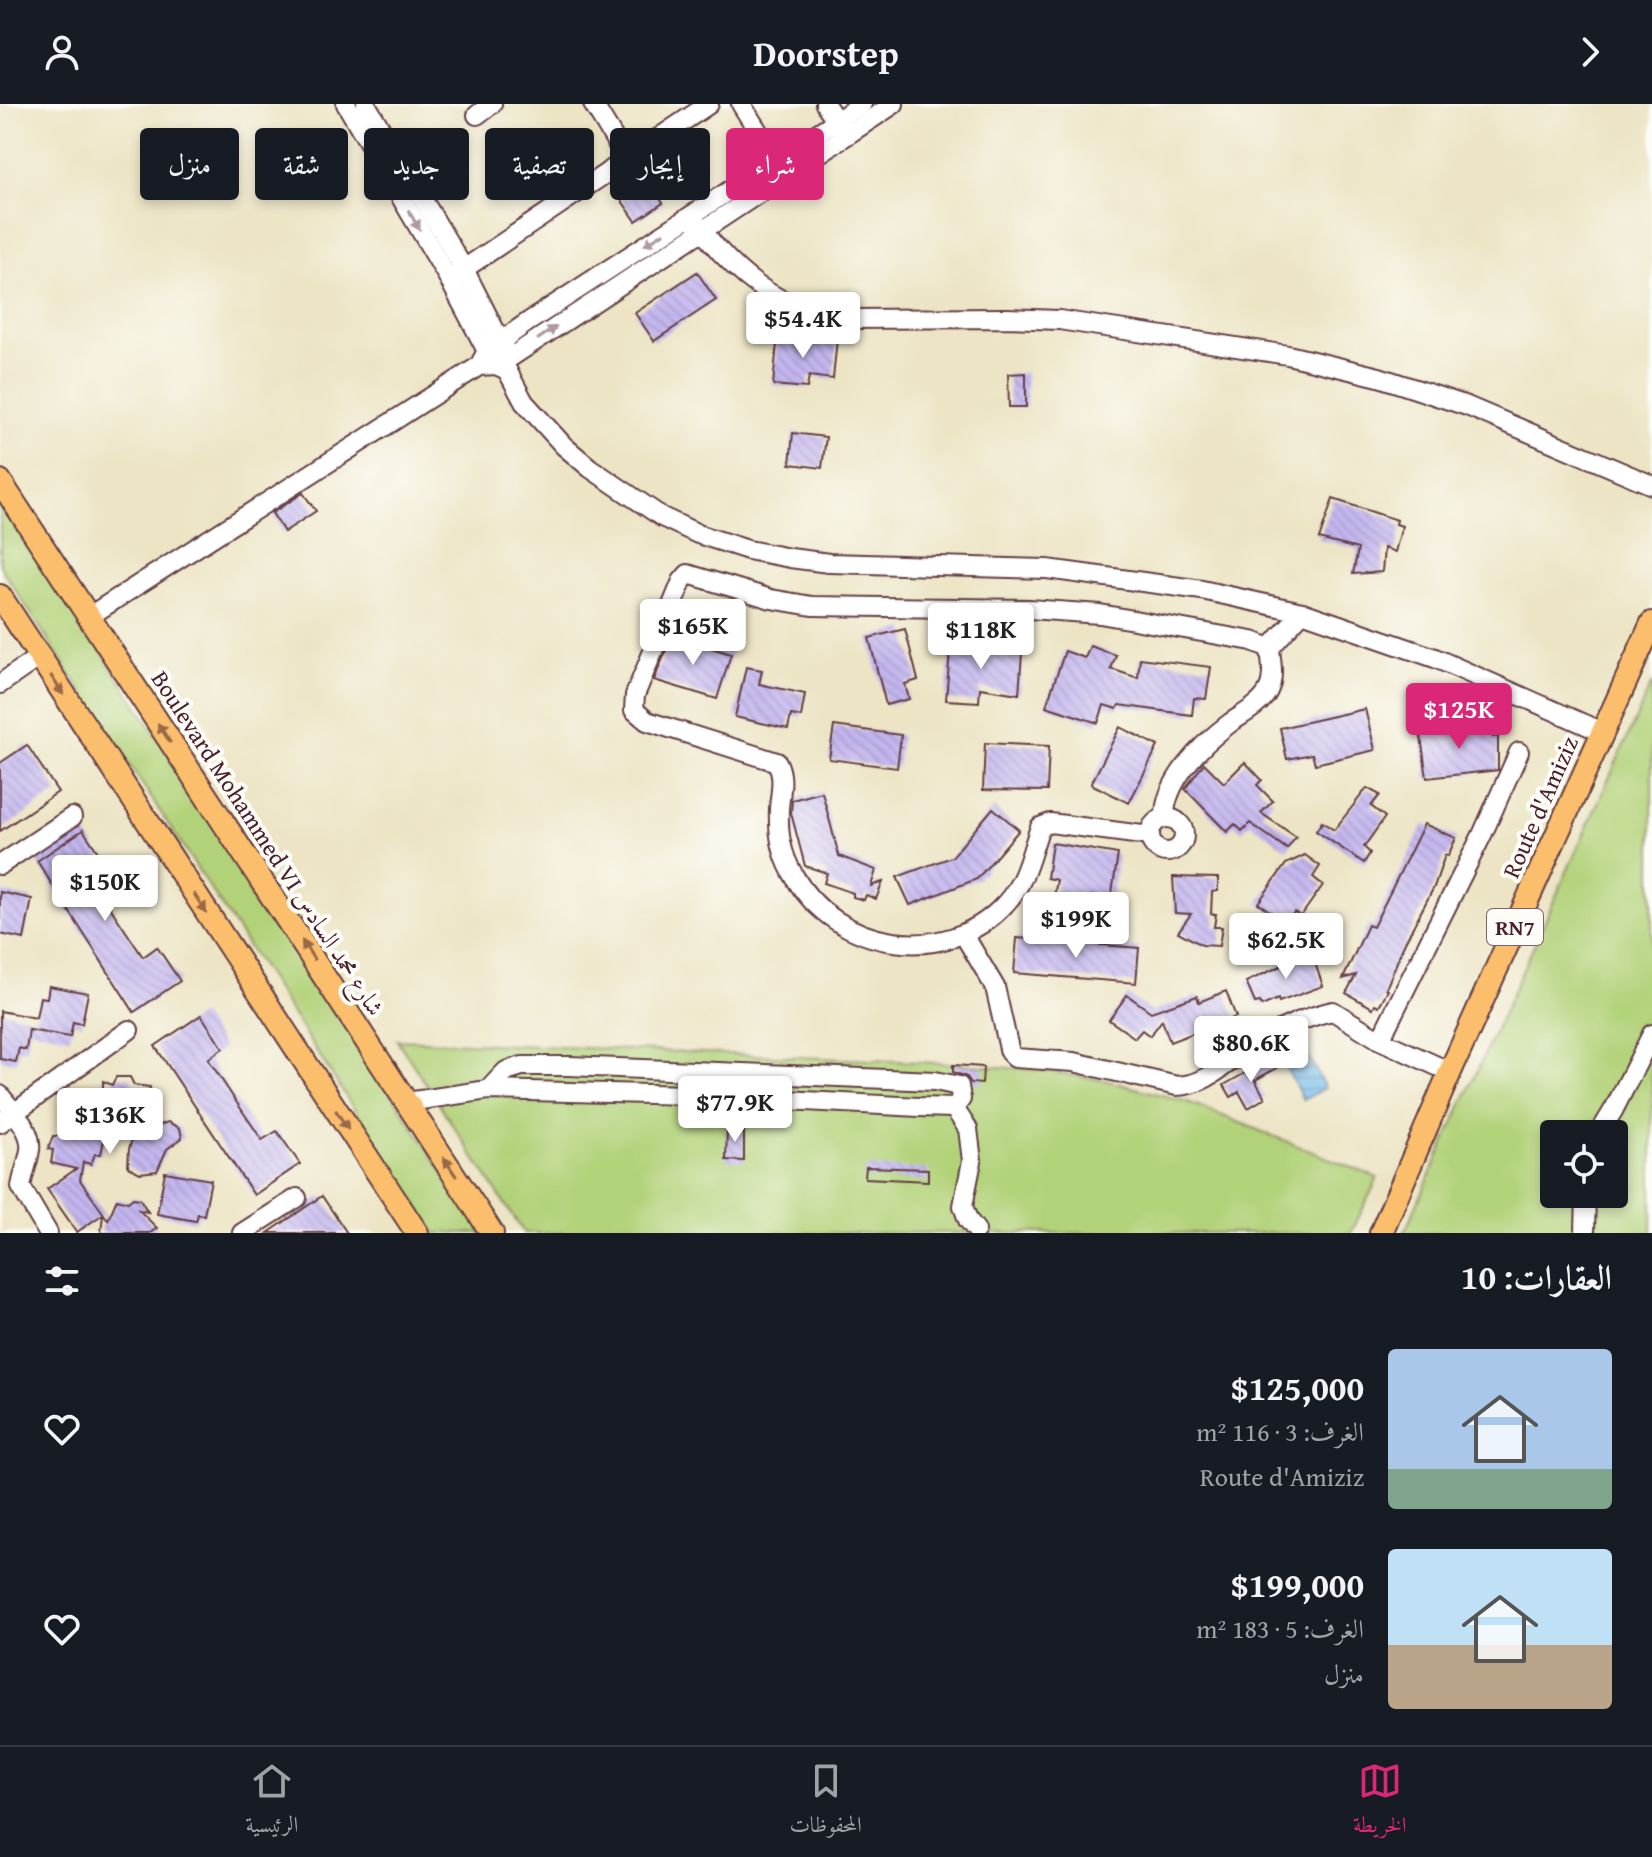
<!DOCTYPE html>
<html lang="ar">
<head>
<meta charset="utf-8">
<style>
  body { margin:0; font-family:"Gentium Book Plus",Amiri,serif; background:#20242c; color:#f1f3f6; direction:rtl; height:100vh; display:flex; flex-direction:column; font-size:30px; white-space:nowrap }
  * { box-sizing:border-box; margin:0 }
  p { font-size:26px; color:#9ea1a6 }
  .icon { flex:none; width:44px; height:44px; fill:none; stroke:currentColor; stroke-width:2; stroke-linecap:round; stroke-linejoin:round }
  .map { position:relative; height:1129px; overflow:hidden; direction:ltr }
  .details { display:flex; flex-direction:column; background:#171b24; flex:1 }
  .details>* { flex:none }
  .hud { position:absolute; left:24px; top:24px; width:800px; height:72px; direction:rtl; display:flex; gap:16px }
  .fabs { position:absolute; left:1540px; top:1016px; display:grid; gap:16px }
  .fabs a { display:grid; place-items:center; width:88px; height:88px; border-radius:8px; background:#171b24; box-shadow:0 4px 12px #0003; font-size:40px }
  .price { position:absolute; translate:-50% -68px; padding:0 18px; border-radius:8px; background:#fff; color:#222; font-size:26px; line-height:52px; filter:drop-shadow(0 2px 4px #0008) }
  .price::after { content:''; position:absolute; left:50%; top:48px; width:24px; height:18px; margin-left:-12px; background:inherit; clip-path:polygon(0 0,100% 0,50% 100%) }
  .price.current { background:#db2777; color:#fff }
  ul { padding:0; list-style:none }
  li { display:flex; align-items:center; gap:24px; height:200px; padding:0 40px }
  li span { display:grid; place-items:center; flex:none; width:224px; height:160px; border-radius:8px; color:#555 }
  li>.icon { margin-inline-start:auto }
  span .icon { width:96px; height:96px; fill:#fffc; stroke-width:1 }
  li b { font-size:34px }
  h2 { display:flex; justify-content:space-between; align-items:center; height:96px; padding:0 40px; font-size:34px }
  .chip { padding:0 28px; border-radius:8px; background:#171b24; box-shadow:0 4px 12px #0003; font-size:28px; line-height:72px }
  .chip.current { background:#db2777; color:#fff }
  header { display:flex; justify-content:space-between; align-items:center; height:104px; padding:0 40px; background:#171b24; font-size:36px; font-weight:600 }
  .dock { display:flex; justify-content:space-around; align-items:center; height:112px; border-top:2px solid #363941; background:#171b24; font-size:22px; color:#9ea1a6 }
  .dock a { display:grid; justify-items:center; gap:4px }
  .dock .current { color:#db2777 }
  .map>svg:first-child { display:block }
</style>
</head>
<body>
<header><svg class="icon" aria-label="forward" viewBox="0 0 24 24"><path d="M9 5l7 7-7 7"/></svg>Doorstep<svg class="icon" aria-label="person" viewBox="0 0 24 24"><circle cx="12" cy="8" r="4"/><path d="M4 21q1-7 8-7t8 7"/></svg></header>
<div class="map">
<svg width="1652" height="1129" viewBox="0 0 1652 1129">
  <defs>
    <pattern id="water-rules" width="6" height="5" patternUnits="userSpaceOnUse" patternTransform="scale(2)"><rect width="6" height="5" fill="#70bcea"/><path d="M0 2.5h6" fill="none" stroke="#5e98be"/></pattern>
    <pattern id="building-back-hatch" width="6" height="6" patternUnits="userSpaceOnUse" patternTransform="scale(2)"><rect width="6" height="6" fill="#c3b6ee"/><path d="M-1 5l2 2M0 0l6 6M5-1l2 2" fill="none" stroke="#a99ccc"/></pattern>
  </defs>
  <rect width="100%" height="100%" fill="#fdfcf7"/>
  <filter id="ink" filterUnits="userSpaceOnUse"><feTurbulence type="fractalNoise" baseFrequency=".0125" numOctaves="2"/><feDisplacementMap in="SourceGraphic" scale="16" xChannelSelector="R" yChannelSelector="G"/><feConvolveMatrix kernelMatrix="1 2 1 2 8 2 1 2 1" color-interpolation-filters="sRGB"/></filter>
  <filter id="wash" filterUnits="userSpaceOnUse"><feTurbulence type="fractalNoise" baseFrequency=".006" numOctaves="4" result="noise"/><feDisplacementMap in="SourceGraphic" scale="32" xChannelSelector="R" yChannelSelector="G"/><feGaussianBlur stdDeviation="1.8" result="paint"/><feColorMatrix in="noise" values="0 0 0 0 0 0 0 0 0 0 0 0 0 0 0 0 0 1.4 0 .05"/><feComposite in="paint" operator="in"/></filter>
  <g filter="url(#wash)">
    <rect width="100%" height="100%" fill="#ece4c4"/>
    <!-- green -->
    <g fill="#b2d279" stroke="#7e7852" stroke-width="2" fill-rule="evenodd">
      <path d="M0,393L483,1129H435L0,462Z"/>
      <path d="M1652,579V1129H1404ZM1554,1030H1614V1090H1554Z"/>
      <path d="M397,936L941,959L1039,966L1108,977L1188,998L1378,1074L1351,1129H524Z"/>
    </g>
    <!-- water -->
    <path fill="url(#water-rules)" stroke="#5d6e8a" stroke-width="2" d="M1306,948L1325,984L1303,996L1284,960Z"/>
    <g id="blocks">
      <!-- building -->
      <g fill="url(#building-back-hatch)">
        <path d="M652,73L659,82L654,86L663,99L636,117L620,94Z"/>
        <path d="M697,168L716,196L654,237L635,209Z"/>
        <path d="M778,229L837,235L833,275L809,272L807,284L773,281Z"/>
        <path d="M1026,269V303H1009L1008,270Z"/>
        <path d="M793,329L826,333L822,364L790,360Z"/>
        <path d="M303,389L316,407L284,428L272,409Z"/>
        <path d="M1333,395L1397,416L1396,420L1402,422L1395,448L1384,444L1382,468L1353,470L1358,445L1319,435Z"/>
        <path d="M905,525L918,576L905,580L909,595L886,601L869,534Z"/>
        <path d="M672,532L731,550L717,595L654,576Z"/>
        <path d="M951,534L973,536L972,545L1022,549L1019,590L980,584L979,598L946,596Z"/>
        <path d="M1090,542L1116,551L1111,565L1138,574L1140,554L1211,563L1206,595L1194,594L1192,611L1119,601L1117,605L1104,601L1098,619L1046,602L1065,547L1085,554Z"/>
        <path d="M746,563L762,566L759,580L805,590L801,613L791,611L788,625L735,613Z"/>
        <path d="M1365,605L1375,646L1315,660L1312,650L1287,655L1280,624Z"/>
        <path d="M1470,618L1471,627L1492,625L1493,633L1498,632V666L1427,674L1420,626Z"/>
        <path d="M834,622L901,631L897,664L829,655Z"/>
        <path d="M1120,623L1158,642L1129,699L1091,680Z"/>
        <path d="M985,639L1049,642L1047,687L983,686Z"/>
        <path d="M27,641L58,688L0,727V659Z"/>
        <path d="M1245,658L1262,676L1257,681L1273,697L1261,709L1296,733L1287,745L1250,719L1242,727L1235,720L1227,728L1185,685L1204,659L1224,679Z"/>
        <path d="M1367,684L1380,691L1371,702L1385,713L1364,743L1370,749L1364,759L1316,727L1322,718L1334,726Z"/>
        <path d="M822,688L839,752L876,766L871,782L883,778L876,795L866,791L864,796L853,793V789L824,779L827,769L805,762L791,709L792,696Z"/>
        <path d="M993,704L1019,726L977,775L910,801L897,773L952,753Z"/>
        <path d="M1424,720L1456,734L1448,752L1445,751L1434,783L1405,838L1386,885L1388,886L1379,902L1375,900L1373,904L1346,889L1356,871L1343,875L1368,821L1373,823Z"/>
        <path d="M83,726L106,760L90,770L115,811L143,853L157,843L180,877L134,908L37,757Z"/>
        <path d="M1052,739L1118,750L1111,796L1091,792L1089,804L1053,798L1057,776L1047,774Z"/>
        <path d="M1305,751L1320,762L1313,773L1323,781L1301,812L1294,808L1287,819L1258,799L1286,760Z"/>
        <path d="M1173,773L1218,774V787L1212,788L1211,810H1216L1214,823H1222L1219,842L1202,841L1178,828L1191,810L1175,809Z"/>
        <path d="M0,788L32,795L24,835L0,830Z"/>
        <path d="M1017,834L1139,844L1136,879L1014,869Z"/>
        <path d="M1311,848L1323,882L1279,898L1278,895L1262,902L1260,898L1255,899L1246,878Z"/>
        <path d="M49,882L88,889L82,920L73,918L70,933L29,926L26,946L19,944L16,958L0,955V907L36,914L40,893L47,894Z"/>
        <path d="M1226,887L1236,913L1170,938L1162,916L1150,932L1142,926L1135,934L1109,916L1127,891L1151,908L1197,892L1199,898Z"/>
        <path d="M201,911L223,944L208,955L237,999L262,1036L277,1027L300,1060L254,1091L155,942Z"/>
        <path d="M1272,954L1277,964L1255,976L1265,994L1248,1004L1239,988L1231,993L1224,981Z"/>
        <path d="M953,961L983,963L982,980L971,979L967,973L953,968Z"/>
        <path d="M116,973H130L134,981L150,983L145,1026L168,1018L180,1024L182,1034L167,1045L157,1067L140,1069L128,1063L129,1045L139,1013L104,1036L101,1050H95L91,1060L83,1058L80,1076L108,1116L117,1095L128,1098L133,1094L140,1095L148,1108L139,1106L157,1124L150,1129H101L103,1110L77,1128L47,1085L76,1065L51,1059L53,1046L48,1045L53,1032H60V1022L69,1020L71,1013L80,1018L93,1007L96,994H103V977L112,981Z"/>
        <path d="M727,1024H744V1057L726,1056Z"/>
        <path d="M866,1063L928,1065V1077L865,1074Z"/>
        <path d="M165,1068L211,1076L204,1111L198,1110L196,1117L157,1110Z"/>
        <path d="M322,1092L347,1129H268Z"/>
      </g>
    </g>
  </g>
  <g filter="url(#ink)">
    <use href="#blocks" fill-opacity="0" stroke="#623d42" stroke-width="2"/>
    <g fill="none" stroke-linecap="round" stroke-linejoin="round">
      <defs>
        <g id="minor">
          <path d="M346,0L449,175L487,247L496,261L507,266L524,298L564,342L590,364L662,413L698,430L748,446L790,454L829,459L1047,465L1202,486L1302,508L1435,554L1602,628"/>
          <path d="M366,0L464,165L506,248"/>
          <path d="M593,0L626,54"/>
          <path d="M741,0L776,56"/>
          <path d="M825,0L842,25"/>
          <path d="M477,11L492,0"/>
          <path d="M691,112C732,168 775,206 847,215L1007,214L1059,216L1288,251L1379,273L1467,302L1652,381"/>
          <path d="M449,175L709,0"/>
          <path d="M481,258L487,247L528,218L862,0"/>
          <path d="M88,513L479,262L496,261L508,255L894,0"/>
          <path d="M0,580L39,553"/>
          <path d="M1165,714C1164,677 1202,640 1230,619C1243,610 1261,601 1268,587C1275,573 1271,558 1270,544L1302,508"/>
          <circle cx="1167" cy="731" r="17"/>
          <path d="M1150,732L1050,719L1040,723C1030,751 1026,778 1005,800C946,865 834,846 793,770C781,749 778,729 779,705C780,688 785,674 777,658L647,617L634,606L635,591L682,477L688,470L771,495L812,502L1029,505L1100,510L1252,537L1270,544"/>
          <path d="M0,761L72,713"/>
          <path d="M964,831L995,883L1010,949L1015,954L1074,958L1177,982C1210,981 1230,954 1258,938C1279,925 1308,912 1333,907L1380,936L1450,968"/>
          <path d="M1380,936L1482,731L1519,648"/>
          <path d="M0,991C11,1006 33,1026 30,1046C28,1059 23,1070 21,1083L48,1129"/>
          <path d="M407,998L488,986L689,991L919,1003L954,1004L961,995L959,982L935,977L569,962H522L506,967L488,986"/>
          <path d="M954,1004L968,1025L972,1057L963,1102L968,1116L976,1126"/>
          <path d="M0,1019L129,926"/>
          <path d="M1599,1030L1614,1005L1652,930"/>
          <path d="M242,1129L297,1094"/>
          <path d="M1585,1129L1586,1090"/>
        </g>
        <g id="major">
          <path d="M0,377L492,1129"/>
          <path d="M0,492L417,1129"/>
          <path d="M1381,1129L1450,968L1652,519"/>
        </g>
      </defs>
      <!-- minor casing -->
      <use href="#minor" stroke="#623d42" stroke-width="22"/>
      <!-- major casing -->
      <use href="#major" stroke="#623d42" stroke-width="26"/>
      <!-- minor -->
      <use href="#minor" stroke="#fff" stroke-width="18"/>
      <!-- major -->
      <use href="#major" stroke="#fabe6d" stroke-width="22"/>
    </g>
    <!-- one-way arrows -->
    <defs><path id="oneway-solid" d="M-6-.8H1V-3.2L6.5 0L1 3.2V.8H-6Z" transform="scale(2)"/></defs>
    <g fill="#ae9aa0">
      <use href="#oneway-solid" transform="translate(414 116) rotate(60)"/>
      <use href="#oneway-solid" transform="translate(654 135) rotate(147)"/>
      <use href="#oneway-solid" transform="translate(547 229) rotate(-34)"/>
    </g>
    <g fill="#996749">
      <use href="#oneway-solid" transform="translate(57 581) rotate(57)"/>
      <use href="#oneway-solid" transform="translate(164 629) rotate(-123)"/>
      <use href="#oneway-solid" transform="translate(200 799) rotate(57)"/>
      <use href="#oneway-solid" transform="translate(308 846) rotate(-123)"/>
      <use href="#oneway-solid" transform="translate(342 1016) rotate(57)"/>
      <use href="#oneway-solid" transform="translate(450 1063) rotate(-123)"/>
    </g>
  </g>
  <g text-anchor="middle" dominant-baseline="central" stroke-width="8" stroke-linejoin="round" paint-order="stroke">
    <!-- shield labels -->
    <rect fill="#fdfcf7" stroke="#806168" stroke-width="2" x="1487" y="805" width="56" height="36" rx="6"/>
    <g font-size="22" font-weight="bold" fill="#4a1f2b">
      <text x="1515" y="823">RN7</text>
    </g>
    <!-- street labels -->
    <g font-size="24" fill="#4a1f2b" stroke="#fdfcf7">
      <text transform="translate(1540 703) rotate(-66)">Route d'Amiziz</text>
      <text transform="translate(268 739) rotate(57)">Boulevard Mohammed VI شارع محمد السادس</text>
    </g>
  </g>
</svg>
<div class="fabs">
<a><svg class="icon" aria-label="locate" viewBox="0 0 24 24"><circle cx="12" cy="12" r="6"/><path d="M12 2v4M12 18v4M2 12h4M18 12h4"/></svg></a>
</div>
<b class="price" style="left:803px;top:256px">$54.4K</b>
<b class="price" style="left:693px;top:563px">$165K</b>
<b class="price" style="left:981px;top:567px">$118K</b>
<b class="price current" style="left:1459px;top:647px">$125K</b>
<b class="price" style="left:105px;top:819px">$150K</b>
<b class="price" style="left:1076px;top:856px">$199K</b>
<b class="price" style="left:1286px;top:877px">$62.5K</b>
<b class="price" style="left:1251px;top:980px">$80.6K</b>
<b class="price" style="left:735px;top:1040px">$77.9K</b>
<b class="price" style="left:110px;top:1052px">$136K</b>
<div class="hud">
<a class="chip current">شراء</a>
<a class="chip">إيجار</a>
<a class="chip">تصفية</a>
<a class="chip">جديد</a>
<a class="chip">شقة</a>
<a class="chip">منزل</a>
</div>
</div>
<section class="details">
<h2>العقارات: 10<svg class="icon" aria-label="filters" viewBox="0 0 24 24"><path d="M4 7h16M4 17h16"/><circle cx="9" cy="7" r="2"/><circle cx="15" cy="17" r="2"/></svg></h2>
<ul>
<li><span style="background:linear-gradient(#a9c7e8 75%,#7fa58c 0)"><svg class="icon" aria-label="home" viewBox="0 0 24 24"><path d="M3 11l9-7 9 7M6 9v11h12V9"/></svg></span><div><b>$125,000</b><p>الغرف: 3 · 116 m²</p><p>Route d'Amiziz</p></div><svg class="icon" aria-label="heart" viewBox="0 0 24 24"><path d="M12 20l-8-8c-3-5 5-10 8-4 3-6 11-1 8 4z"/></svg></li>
<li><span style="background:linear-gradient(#bfe0f5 60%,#b9a48a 0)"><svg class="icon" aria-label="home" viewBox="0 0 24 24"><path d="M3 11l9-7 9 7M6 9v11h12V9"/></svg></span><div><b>$199,000</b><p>الغرف: 5 · 183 m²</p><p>منزل</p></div><svg class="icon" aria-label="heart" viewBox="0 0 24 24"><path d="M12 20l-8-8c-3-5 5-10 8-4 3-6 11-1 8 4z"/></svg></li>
</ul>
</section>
<nav class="dock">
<a class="current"><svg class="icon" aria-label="map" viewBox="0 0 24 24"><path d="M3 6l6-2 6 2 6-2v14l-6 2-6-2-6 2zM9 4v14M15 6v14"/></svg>الخريطة</a>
<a><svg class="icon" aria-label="saved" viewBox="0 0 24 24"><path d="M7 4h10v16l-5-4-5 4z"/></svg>المحفوظات</a>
<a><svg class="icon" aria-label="home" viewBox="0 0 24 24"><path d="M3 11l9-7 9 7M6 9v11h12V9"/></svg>الرئيسية</a>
</nav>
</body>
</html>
